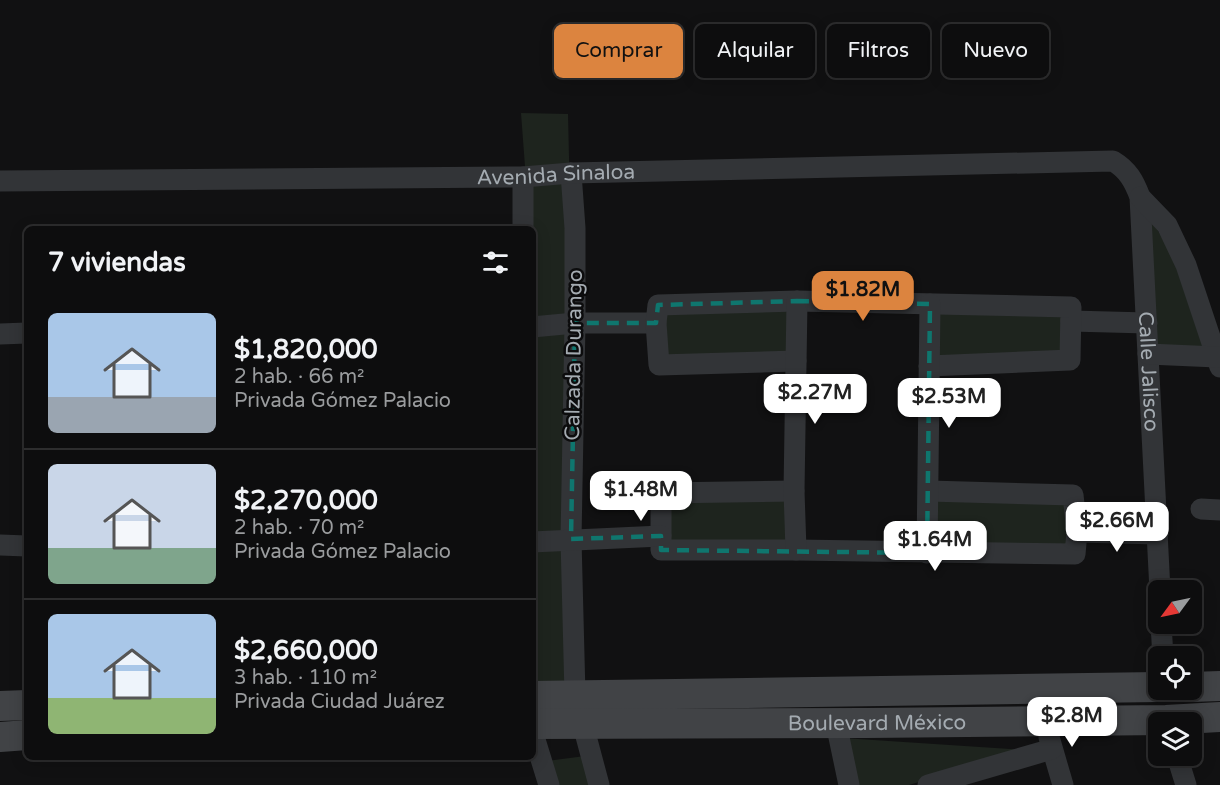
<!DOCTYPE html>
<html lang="es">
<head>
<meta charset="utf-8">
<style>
  body { margin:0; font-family:"Varela Round",sans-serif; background:#161617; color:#f1f3f6; height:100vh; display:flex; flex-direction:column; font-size:22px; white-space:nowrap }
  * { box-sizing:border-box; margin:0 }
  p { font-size:20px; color:#9a9c9e }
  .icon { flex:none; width:33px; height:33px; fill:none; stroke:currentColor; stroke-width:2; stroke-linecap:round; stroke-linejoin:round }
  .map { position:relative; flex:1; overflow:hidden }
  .sheet { position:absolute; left:24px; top:226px; width:512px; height:534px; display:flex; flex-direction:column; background:#0d0d0e; border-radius:9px; box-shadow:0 3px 15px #0003,0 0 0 2px #2d2d2e }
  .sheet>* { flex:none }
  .guide { position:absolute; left:554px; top:24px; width:570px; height:54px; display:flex; gap:12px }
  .needle { width:39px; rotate:237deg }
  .fabs { position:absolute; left:1148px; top:580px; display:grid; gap:12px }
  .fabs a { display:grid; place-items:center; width:54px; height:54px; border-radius:9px; background:#0d0d0e; box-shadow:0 3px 15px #0003,0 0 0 2px #2d2d2e; font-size:30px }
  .price { position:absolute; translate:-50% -51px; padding:0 14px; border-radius:12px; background:#fff; color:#222; font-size:20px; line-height:39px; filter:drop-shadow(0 2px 3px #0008) }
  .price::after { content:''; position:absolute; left:50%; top:36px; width:18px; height:14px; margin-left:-9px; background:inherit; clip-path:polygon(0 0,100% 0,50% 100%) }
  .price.selected { background:#dc843f; color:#111 }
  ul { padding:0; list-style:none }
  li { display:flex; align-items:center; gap:18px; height:150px; padding:0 24px }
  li+li { border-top:2px solid #2d2d2e }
  li span { display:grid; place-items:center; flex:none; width:168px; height:120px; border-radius:9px; color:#555 }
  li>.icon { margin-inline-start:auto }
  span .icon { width:72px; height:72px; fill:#fffc; stroke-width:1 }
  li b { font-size:26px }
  h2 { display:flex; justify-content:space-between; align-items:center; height:72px; padding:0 24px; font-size:26px }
  .pill { padding:0 21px; border-radius:9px; background:#0d0d0e; box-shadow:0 3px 15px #0003,0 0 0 2px #2d2d2e; font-size:21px; line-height:54px }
  .pill.selected { background:#dc843f; color:#111 }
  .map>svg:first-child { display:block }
</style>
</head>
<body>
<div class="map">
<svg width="1220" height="785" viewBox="0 0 1220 785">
  <rect width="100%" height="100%" fill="#111112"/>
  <!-- green -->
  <g fill="#1e241e">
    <path d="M521,113L568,114L573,328L572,691L533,692L532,230L526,180Z"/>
    <path d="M1145,210L1182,269L1209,353L1152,350Z"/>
    <path d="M789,306L792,356L664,361L662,310Z"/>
    <path d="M936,312L1063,314L1064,356L933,360Z"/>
    <path d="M788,498L792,546L666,545V500Z"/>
    <path d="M935,500L1068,501L1069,548H931Z"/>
    <path d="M843,738L1024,750L909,785H855Z"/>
    <path d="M585,756L594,785H554L547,761Z"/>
  </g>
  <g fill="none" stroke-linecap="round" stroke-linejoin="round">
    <!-- minor -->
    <g stroke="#323437" stroke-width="21">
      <path d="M571,173L575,228V323L571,539L575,695L599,785"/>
      <path d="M523,177V230"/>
      <path id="s1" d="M0,181L523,177L571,173L1113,161C1128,170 1134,181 1140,197L1160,591"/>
      <path d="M1140,197L1167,225L1186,265L1220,367"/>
      <path d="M1071,321L1147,323"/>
      <path d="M532,327L575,323H656"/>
      <path d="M0,334L27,333"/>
      <path d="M1148,354L1217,357"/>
      <path d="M796,361L659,365L656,323L658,305L797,301L1071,307L1070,360L929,366"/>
      <path d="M794,491L661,493V550H796L1075,554L1077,532L1073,495L929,491"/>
      <path d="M1201,509L1220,510"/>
      <path d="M1077,532L1158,534"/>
      <path d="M532,542L661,536"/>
      <path d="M0,545L27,546"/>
      <path d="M796,550L794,491L797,301"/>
      <path d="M927,553L930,304"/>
      <path d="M1161,624L1163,657"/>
      <path d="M836,723L849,785"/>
      <path d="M532,730L549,785"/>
      <path d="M1049,737L1063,785"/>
      <path d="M1177,756L1186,785"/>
      <path d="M928,785L1052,749"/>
    </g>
    <!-- secondary -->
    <g stroke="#414346" stroke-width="30">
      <path d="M1191,687L1220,686"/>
      <path d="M532,696L1158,687"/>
      <path d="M0,706L27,705"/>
      <path id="s2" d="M532,724L867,723L1166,720L1220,717"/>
      <path d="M0,737L27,735"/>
    </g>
  </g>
  <!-- marked area -->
  <path fill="none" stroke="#0f766e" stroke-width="4.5" stroke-dasharray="12 8" stroke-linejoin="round" d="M797,301L930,304L927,553L661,550V536L571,539L575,323H656L658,305Z"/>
  <g text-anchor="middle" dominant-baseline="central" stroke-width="5" stroke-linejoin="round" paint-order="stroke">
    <!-- street labels -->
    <g font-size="21" fill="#a4abb1" stroke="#0c0c0d">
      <text stroke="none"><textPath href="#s1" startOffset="556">Avenida Sinaloa</textPath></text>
      <text transform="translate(574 355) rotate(-89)">Calzada Durango</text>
      <text stroke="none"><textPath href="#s1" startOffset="1334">Calle Jalisco</textPath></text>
      <text stroke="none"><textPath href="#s2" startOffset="345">Boulevard México</textPath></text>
    </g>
  </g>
</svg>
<div class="fabs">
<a><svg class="needle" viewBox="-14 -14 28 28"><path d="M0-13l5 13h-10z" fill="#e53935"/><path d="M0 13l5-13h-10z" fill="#9a9c9e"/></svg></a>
<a><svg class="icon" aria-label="locate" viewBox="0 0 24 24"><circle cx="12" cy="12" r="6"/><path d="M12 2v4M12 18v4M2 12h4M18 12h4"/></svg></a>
<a><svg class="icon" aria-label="layers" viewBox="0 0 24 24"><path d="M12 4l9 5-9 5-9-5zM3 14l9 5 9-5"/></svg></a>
</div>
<b class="price selected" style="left:863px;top:322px">$1.82M</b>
<b class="price" style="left:815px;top:425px">$2.27M</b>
<b class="price" style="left:949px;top:429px">$2.53M</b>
<b class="price" style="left:641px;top:522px">$1.48M</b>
<b class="price" style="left:1117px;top:553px">$2.66M</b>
<b class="price" style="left:935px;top:572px">$1.64M</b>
<b class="price" style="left:1072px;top:748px">$2.8M</b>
<div class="guide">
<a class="pill selected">Comprar</a>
<a class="pill">Alquilar</a>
<a class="pill">Filtros</a>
<a class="pill">Nuevo</a>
</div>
<section class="sheet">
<h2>7 viviendas<svg class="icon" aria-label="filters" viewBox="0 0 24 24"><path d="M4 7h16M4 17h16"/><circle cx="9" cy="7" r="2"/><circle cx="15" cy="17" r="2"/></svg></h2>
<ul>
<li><span style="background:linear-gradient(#a9c7e8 70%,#9aa5b1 0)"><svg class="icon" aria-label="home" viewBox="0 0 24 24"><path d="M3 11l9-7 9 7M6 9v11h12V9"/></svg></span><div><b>$1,820,000</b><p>2 hab. · 66 m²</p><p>Privada Gómez Palacio</p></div></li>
<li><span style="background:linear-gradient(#c9d6e8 70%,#7fa58c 0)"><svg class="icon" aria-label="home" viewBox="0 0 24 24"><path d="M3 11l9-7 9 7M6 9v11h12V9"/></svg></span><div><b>$2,270,000</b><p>2 hab. · 70 m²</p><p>Privada Gómez Palacio</p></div></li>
<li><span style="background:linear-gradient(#a9c7e8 70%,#8fb573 0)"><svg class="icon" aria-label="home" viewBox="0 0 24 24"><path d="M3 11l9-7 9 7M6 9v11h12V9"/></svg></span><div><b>$2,660,000</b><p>3 hab. · 110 m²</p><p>Privada Ciudad Juárez</p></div></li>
</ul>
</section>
</div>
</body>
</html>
